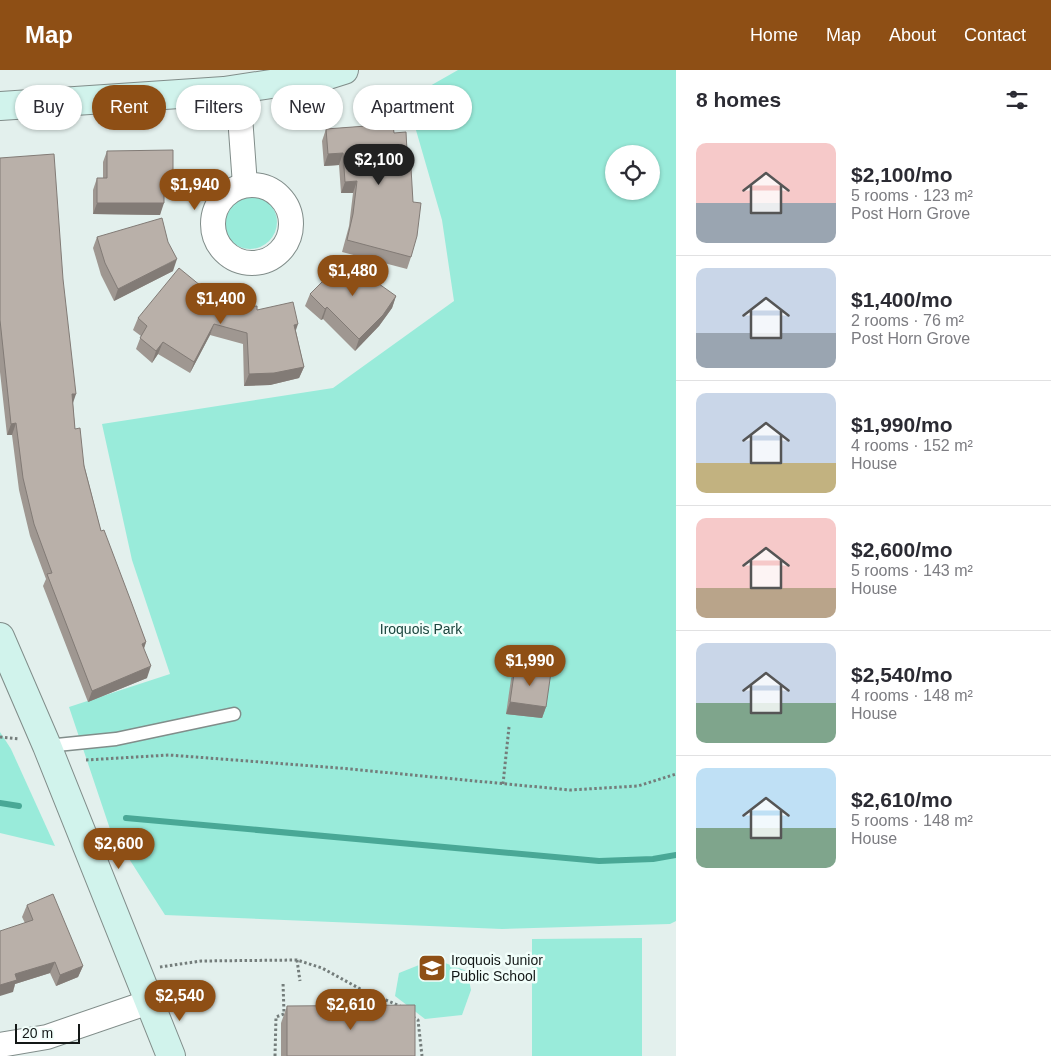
<!DOCTYPE html>
<html lang="en">
<head>
<meta charset="utf-8">
<style>
  body { margin:0; font-family:Helvetica,sans-serif; background:#f7f7f7; color:#2b2b33; height:100vh; display:flex; flex-direction:column; font-size:19px; white-space:nowrap }
  * { box-sizing:border-box; margin:0 }
  p { font-size:16px; color:#7c7c81 }
  .icon { flex:none; width:28px; height:28px; fill:none; stroke:currentColor; stroke-width:2; stroke-linecap:round; stroke-linejoin:round }
  .map { position:relative; flex:1; overflow:hidden }
  .drawer { display:flex; flex-direction:column; background:#fff; width:375px }
  .drawer>* { flex:none }
  .hud { position:absolute; left:15px; top:15px; width:475px; height:45px; display:flex; gap:10px }
  .controls { position:absolute; left:605px; top:75px; display:grid; gap:10px }
  .controls a { display:grid; place-items:center; width:55px; height:55px; border-radius:50%; background:#fff; box-shadow:0 1px 4px #0004; font-size:25px }
  .scale { position:absolute; left:15px; bottom:12px; width:65px; box-sizing:border-box; padding-left:5px; border:2px solid #141817; border-top:0; font-size:14px; line-height:18px; white-space:nowrap; color:#141817; -webkit-text-stroke:4px #f1fefa; paint-order:stroke }
  .price { position:absolute; translate:-50% -42px; padding:0 11px; border-radius:18px; background:#8e4f15; color:#fff; font-size:16px; line-height:32px; filter:drop-shadow(0 1px 2px #0008) }
  .price::after { content:''; position:absolute; left:50%; top:30px; width:15px; height:11px; margin-left:-8px; background:inherit; clip-path:polygon(0 0,100% 0,50% 100%) }
  .price.selected { background:#222; color:#fff }
  ul { padding:0; list-style:none }
  li { display:flex; align-items:center; gap:15px; height:125px; padding:0 20px }
  li+li { border-top:1px solid #e1e1e2 }
  li span { display:grid; place-items:center; flex:none; width:140px; height:100px; border-radius:10px; color:#555 }
  li>.icon { margin-inline-start:auto }
  span .icon { width:60px; height:60px; fill:#fffc; stroke-width:1 }
  li b { font-size:21px }
  h2 { display:flex; justify-content:space-between; align-items:center; height:60px; padding:0 20px; font-size:21px }
  .pill { padding:0 18px; border-radius:22px; background:#fff; box-shadow:0 1px 4px #0004; font-size:18px; line-height:45px }
  .pill.selected { background:#8e4f15; color:#fff }
  header { display:flex; align-items:center; gap:30px; box-sizing:border-box; height:70px; padding:0 25px; background:#8e4f15; color:#fff }
  header strong { font-size:24px }
  nav { display:flex; gap:28px; margin-inline-start:auto; font-size:18px }
  main { display:flex; flex:1; min-height:0 }
  .map>svg:first-child { display:block }
</style>
</head>
<body>
<header>
<strong>Map</strong>
<nav><a>Home</a><a>Map</a><a>About</a><a>Contact</a></nav>
</header>
<main>
<div class="map">
<svg width="676" height="986" viewBox="0 0 676 986">
  <rect width="100%" height="100%" fill="#e3f0ed"/>
  <!-- green -->
  <g fill="#99ebda" fill-rule="evenodd">
    <path d="M458,0H676V851L670,854L502,859L165,845L110,759L69,637L170,604L132,490L102,354L333,318L454,231L442,150L407,29ZM614,84H651V121H614Z"/>
    <circle cx="250" cy="152" r="27"/>
    <path d="M0,662L11,679L55,776L0,763Z"/>
    <path d="M642,868V986H532V869Z"/>
    <path d="M434,889L467,901L471,920L462,945L425,949L395,926L399,903Z"/>
  </g>
  <g fill="none" stroke-linecap="round" stroke-linejoin="round">
    <!-- stream -->
    <g stroke="#49a896" stroke-width="6">
      <path d="M0,733L19,736"/>
      <path d="M126,748L599,791L653,789L676,785"/>
    </g>
    <defs>
      <path id="lane" d="M47,676L116,669L234,644"/>
      <g id="street">
        <path d="M238,19L245,115"/>
        <circle cx="252" cy="154" r="39"/>
        <path d="M0,975L47,967L149,932"/>
      </g>
      <g id="secondary">
        <path d="M0,36L224,21L325,6L344,0"/>
        <path d="M0,567L47,676L171,986"/>
      </g>
    </defs>
    <!-- lane casing -->
    <use href="#lane" stroke="#818d8a" stroke-width="15"/>
    <!-- street casing -->
    <use href="#street" stroke="#818d8a" stroke-width="26"/>
    <!-- secondary casing -->
    <use href="#secondary" stroke="#818d8a" stroke-width="30"/>
    <!-- path -->
    <g stroke="#747d7b" stroke-width="3" stroke-dasharray="2.5 2.5" stroke-linecap="butt">
      <path d="M0,667L19,669"/>
      <path d="M86,690L169,685L339,698L570,720L638,716L676,704"/>
      <path d="M503,714L509,657"/>
      <path d="M297,890L300,911"/>
      <path d="M160,897L201,891L297,890L322,898L364,921L400,936"/>
      <path d="M413,947L418,950L422,986"/>
      <path d="M275,986L276,947L284,944L283,912"/>
    </g>
    <!-- lane -->
    <use href="#lane" stroke="#fff" stroke-width="12"/>
    <!-- street -->
    <use href="#street" stroke="#fff" stroke-width="24"/>
    <!-- secondary -->
    <use href="#secondary" stroke="#d1f3ec" stroke-width="28"/>
  </g>
  <!-- wall -->
  <g fill="#9f9791">
    <path d="M393,54L411,187L407,199L342,182L349,156L353,123H341L339,95L324,96L322,71L326,59Z"/>
    <path d="M107,81L173,105L169,117H164L160,145L93,144V120L97,108H103V92Z"/>
    <path d="M0,88L73,334L75,359L101,461L146,572L144,579L147,608L88,632L43,516L46,509L30,466L19,420L12,365H7L0,302Z"/>
    <path d="M97,167L173,201L114,231L101,205L93,178Z"/>
    <path d="M310,224L396,226L392,238L379,256L355,281L323,249L321,250L305,236Z"/>
    <path d="M212,225L244,237L296,261L304,297L299,308L270,315L244,316L243,274L210,265L190,303L158,284L152,293L136,279L141,266L133,260L138,248Z"/>
    <path d="M515,597L546,637L542,648L506,644L511,609Z"/>
    <path d="M27,835L83,896L78,907L56,916L50,903L15,914L13,922L25,853L22,847Z"/>
    <path d="M287,936L415,986H281V953Z"/>
  </g>
  <!-- shaded-wall -->
  <g fill="#827b76">
    <path d="M343,83L339,95L324,96L328,84Z"/>
    <path d="M173,105L169,117H160L164,106Z"/>
    <path d="M357,111L353,123H341L345,112Z"/>
    <path d="M97,133H164L160,145L93,144Z"/>
    <path d="M177,189L173,201L114,231L118,219Z"/>
    <path d="M396,226L392,238L379,256L355,281L359,269Z"/>
    <path d="M327,237L323,249L321,250L325,239Z"/>
    <path d="M214,254L210,265L190,303L194,292Z"/>
    <path d="M298,254L294,266V255Z"/>
    <path d="M163,272L158,284L152,293L156,281Z"/>
    <path d="M304,297L299,308L270,315L244,316L249,304Z"/>
    <path d="M72,324H76L72,336Z"/>
    <path d="M16,353L12,365H7L11,354Z"/>
    <path d="M146,572L142,583V574Z"/>
    <path d="M151,596L147,608L88,632L92,621Z"/>
    <path d="M510,632L546,637L542,648L506,644Z"/>
    <path d="M55,892L50,903L15,914L13,922L0,926V915L15,904Z"/>
    <path d="M83,896L78,907L56,916L60,905Z"/>
  </g>
  <!-- building -->
  <g fill="#b9b0a9" stroke="#827b76">
    <path d="M393,54L394,63L406,62L407,81H410L413,132L421,133L417,166L411,187L347,170L353,144L357,111L345,112L343,83L328,84L326,59Z"/>
    <path d="M173,80V105L164,106V133H97V108H107V81Z"/>
    <path d="M54,84L63,209L76,324H72L75,359L80,358L84,396L101,461L104,460L132,534L146,572L142,574L151,596L92,621L47,504L52,503L34,454L23,408L16,353L11,354L0,250V88Z"/>
    <path d="M162,148L168,172L177,189L118,219L105,193L97,167Z"/>
    <path d="M341,187L396,226L383,245L359,269L327,237L325,239L310,224L327,207Z"/>
    <path d="M179,198L212,225L244,237L257,236V240L293,232L298,254L294,255L304,297L274,303L249,304L247,263L214,254L194,292L163,272L156,281L140,268L147,256L138,248Z"/>
    <path d="M515,597L551,602L546,637L510,632Z"/>
    <path d="M53,824L83,896L60,905L55,892L15,904L17,910L0,915V861L33,850L27,835Z"/>
    <path d="M415,935V986H287V936Z"/>
  </g>
  <!-- icons -->
  <defs>
    <symbol id="school-square" viewBox="-11 -11 22 22"><rect x="-9" y="-9" width="18" height="18" rx="4" fill="#8e4f15" stroke="#f1fefa"/><path d="M0-5L7-2L0 1L-7-2ZM-4 1L0 2.5L4 1V4Q0 6-4 4Z" fill="#fff"/></symbol>
  </defs>
  <g fill-rule="evenodd">
    <use href="#school-square" x="416" y="882" width="32" height="32"/>
  </g>
  <g text-anchor="middle" dominant-baseline="central" stroke-width="5" stroke-linejoin="round" paint-order="stroke">
    <!-- park labels -->
    <g font-size="14" fill="#1a453d" stroke="#f1fefa">
      <text x="421" y="559">Iroquois Park</text>
    </g>
    <!-- poi labels -->
    <g font-size="14" fill="#141817" stroke="#f1fefa" text-anchor="start">
      <text x="451" y="890">Iroquois Junior<tspan x="451" dy="16">Public School</tspan></text>
    </g>
  </g>
</svg>
<div class="controls">
<a><svg class="icon" aria-label="locate" viewBox="0 0 24 24"><circle cx="12" cy="12" r="6"/><path d="M12 2v4M12 18v4M2 12h4M18 12h4"/></svg></a>
</div>
<div class="scale">20 m</div>
<b class="price selected" style="left:379px;top:116px">$2,100</b>
<b class="price" style="left:195px;top:141px">$1,940</b>
<b class="price" style="left:353px;top:227px">$1,480</b>
<b class="price" style="left:221px;top:255px">$1,400</b>
<b class="price" style="left:530px;top:617px">$1,990</b>
<b class="price" style="left:119px;top:800px">$2,600</b>
<b class="price" style="left:180px;top:952px">$2,540</b>
<b class="price" style="left:351px;top:961px">$2,610</b>
<div class="hud">
<a class="pill">Buy</a>
<a class="pill selected">Rent</a>
<a class="pill">Filters</a>
<a class="pill">New</a>
<a class="pill">Apartment</a>
</div>
</div>
<section class="drawer">
<h2>8 homes<svg class="icon" aria-label="filters" viewBox="0 0 24 24"><path d="M4 7h16M4 17h16"/><circle cx="9" cy="7" r="2"/><circle cx="15" cy="17" r="2"/></svg></h2>
<ul>
<li><span style="background:linear-gradient(#f6c9c9 60%,#9aa5b1 0)"><svg class="icon" aria-label="home" viewBox="0 0 24 24"><path d="M3 11l9-7 9 7M6 9v11h12V9"/></svg></span><div><b>$2,100/mo</b><p>5 rooms · 123 m²</p><p>Post Horn Grove</p></div></li>
<li><span style="background:linear-gradient(#c9d6e8 65%,#9aa5b1 0)"><svg class="icon" aria-label="home" viewBox="0 0 24 24"><path d="M3 11l9-7 9 7M6 9v11h12V9"/></svg></span><div><b>$1,400/mo</b><p>2 rooms · 76 m²</p><p>Post Horn Grove</p></div></li>
<li><span style="background:linear-gradient(#c9d6e8 70%,#c2b280 0)"><svg class="icon" aria-label="home" viewBox="0 0 24 24"><path d="M3 11l9-7 9 7M6 9v11h12V9"/></svg></span><div><b>$1,990/mo</b><p>4 rooms · 152 m²</p><p>House</p></div></li>
<li><span style="background:linear-gradient(#f6c9c9 70%,#b9a48a 0)"><svg class="icon" aria-label="home" viewBox="0 0 24 24"><path d="M3 11l9-7 9 7M6 9v11h12V9"/></svg></span><div><b>$2,600/mo</b><p>5 rooms · 143 m²</p><p>House</p></div></li>
<li><span style="background:linear-gradient(#c9d6e8 60%,#7fa58c 0)"><svg class="icon" aria-label="home" viewBox="0 0 24 24"><path d="M3 11l9-7 9 7M6 9v11h12V9"/></svg></span><div><b>$2,540/mo</b><p>4 rooms · 148 m²</p><p>House</p></div></li>
<li><span style="background:linear-gradient(#bfe0f5 60%,#7fa58c 0)"><svg class="icon" aria-label="home" viewBox="0 0 24 24"><path d="M3 11l9-7 9 7M6 9v11h12V9"/></svg></span><div><b>$2,610/mo</b><p>5 rooms · 148 m²</p><p>House</p></div></li>
</ul>
</section>
</main>
</body>
</html>
